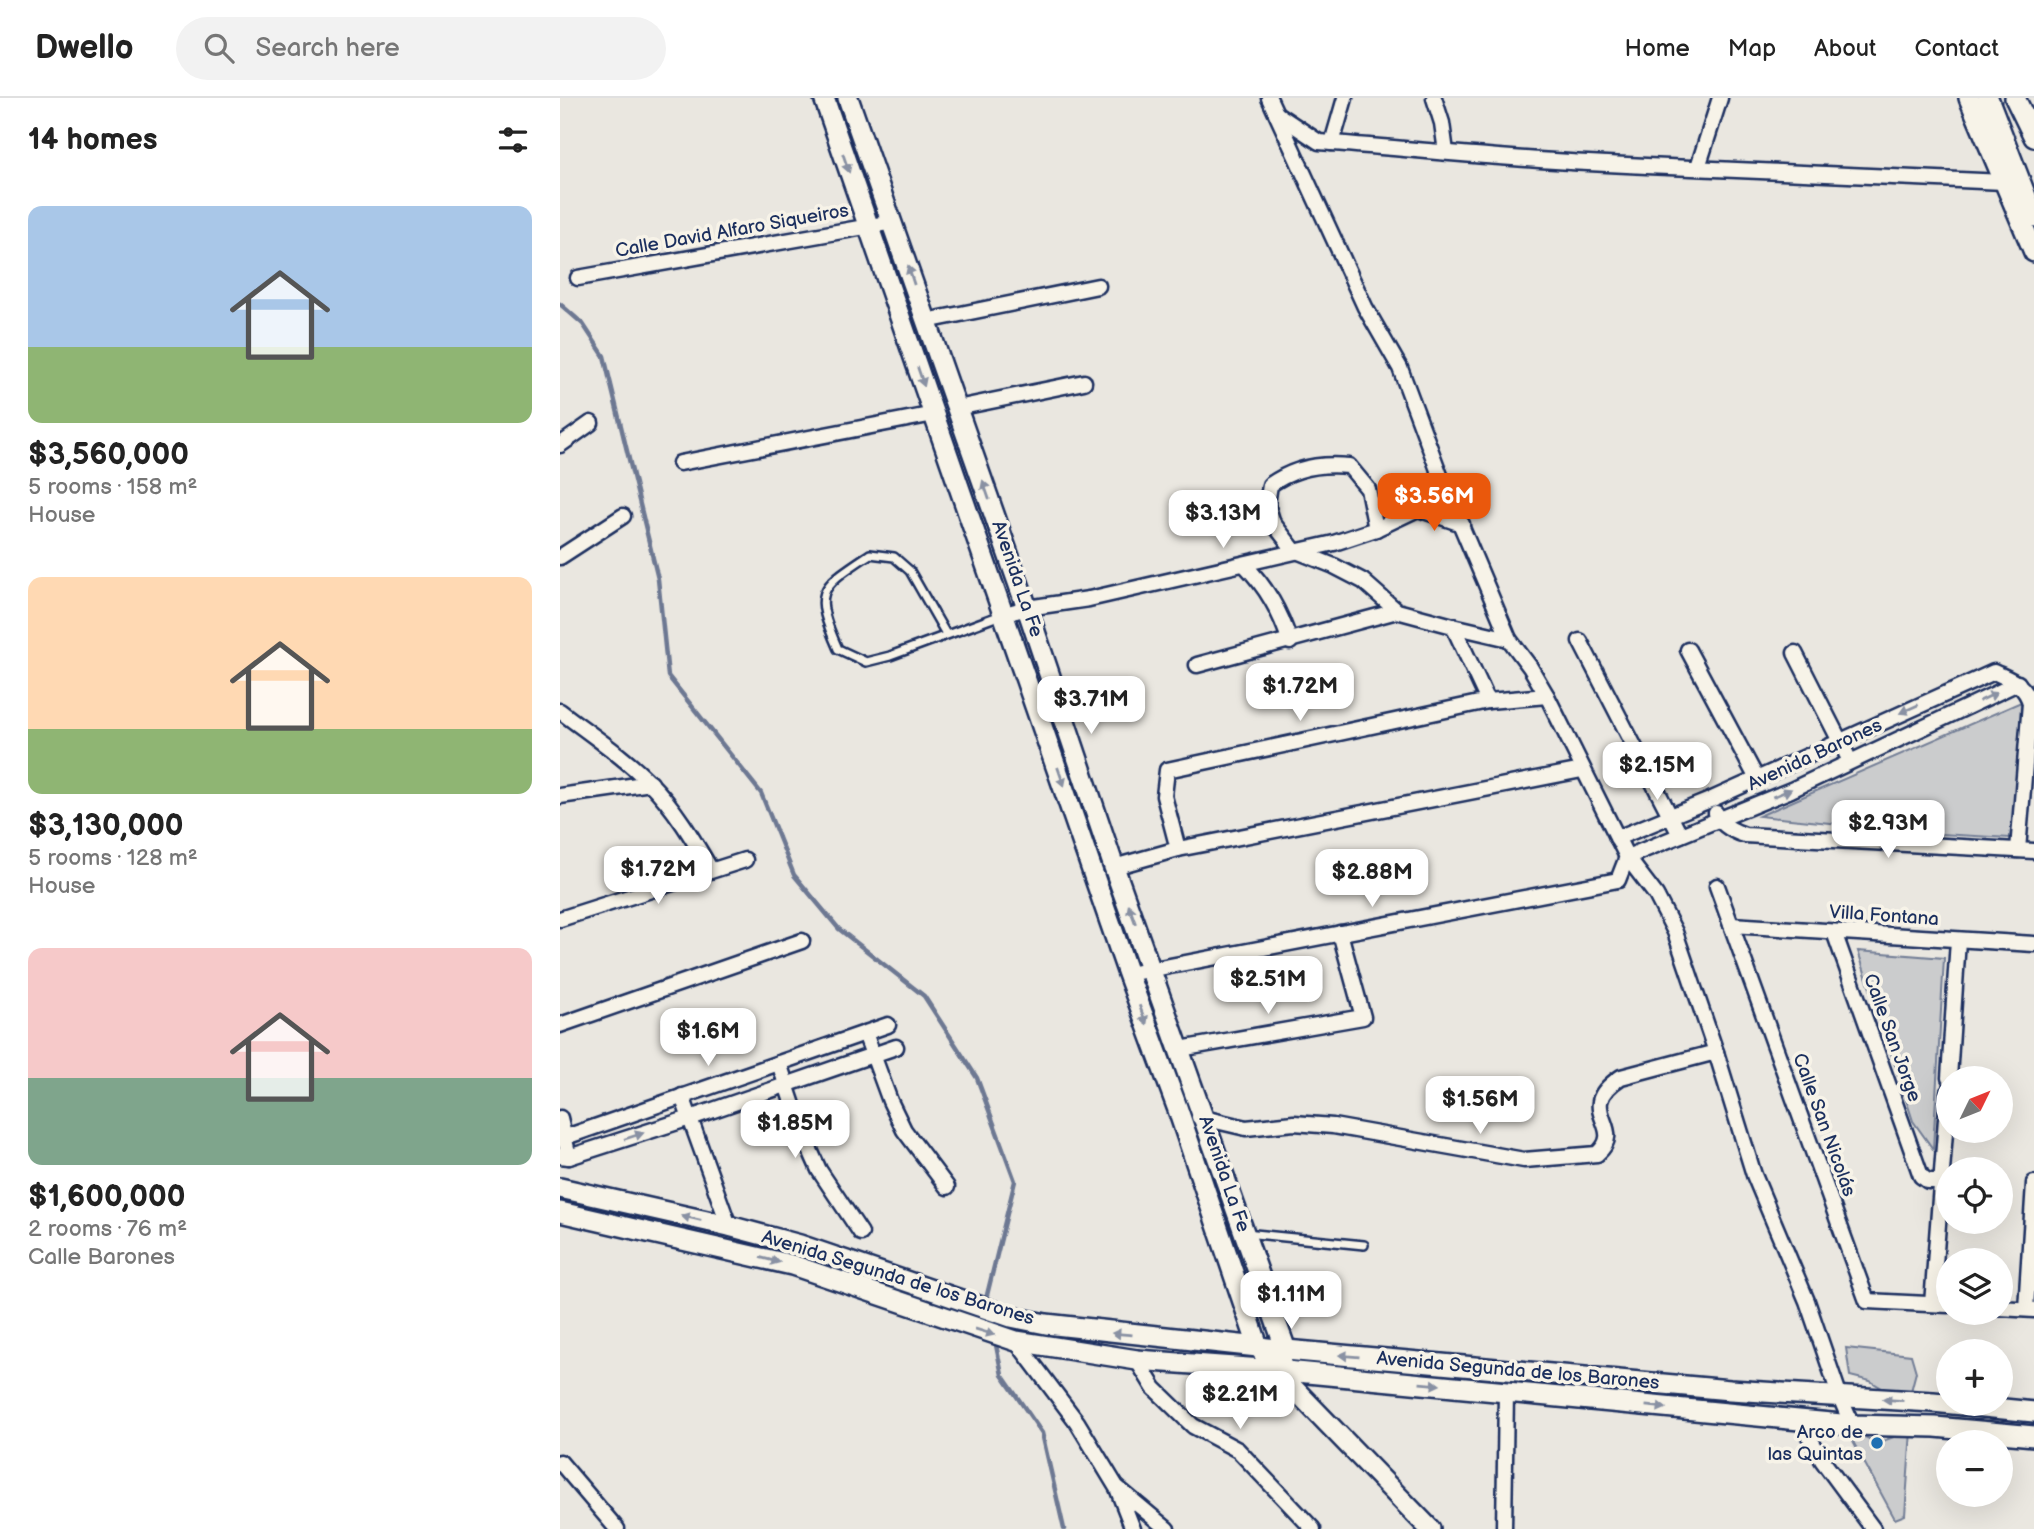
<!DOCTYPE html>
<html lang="en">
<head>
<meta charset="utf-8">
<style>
  body { margin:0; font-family:"Balsamiq Sans",sans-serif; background:#f2f2f2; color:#222; height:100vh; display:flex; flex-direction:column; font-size:26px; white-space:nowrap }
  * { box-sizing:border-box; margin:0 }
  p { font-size:23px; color:#767676 }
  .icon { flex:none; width:38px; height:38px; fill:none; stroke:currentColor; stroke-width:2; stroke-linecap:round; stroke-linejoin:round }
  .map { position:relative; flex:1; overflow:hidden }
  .drawer { display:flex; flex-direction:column; background:#fff; width:560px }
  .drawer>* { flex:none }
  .needle { width:46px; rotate:47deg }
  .controls { position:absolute; left:1376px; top:968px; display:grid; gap:14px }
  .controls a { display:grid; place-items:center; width:77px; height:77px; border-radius:50%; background:#fff; box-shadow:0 7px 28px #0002; font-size:35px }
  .price { position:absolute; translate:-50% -60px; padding:0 16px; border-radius:14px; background:#fff; color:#222; font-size:23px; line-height:46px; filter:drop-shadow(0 2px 4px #0008) }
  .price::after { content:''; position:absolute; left:50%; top:42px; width:21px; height:16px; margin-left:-10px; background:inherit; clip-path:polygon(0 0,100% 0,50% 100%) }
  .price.selected { background:#ea580c; color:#fff }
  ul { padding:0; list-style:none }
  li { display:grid; align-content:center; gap:14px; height:371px; padding:0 28px }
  li span { display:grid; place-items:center; height:217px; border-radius:14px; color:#555 }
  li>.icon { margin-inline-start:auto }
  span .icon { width:126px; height:126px; fill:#fffc; stroke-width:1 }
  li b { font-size:30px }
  h2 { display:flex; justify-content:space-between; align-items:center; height:84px; padding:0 28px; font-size:30px }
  header { display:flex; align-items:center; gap:42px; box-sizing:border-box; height:98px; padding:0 35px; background:#fff; border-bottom:2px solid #e0e0e0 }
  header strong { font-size:33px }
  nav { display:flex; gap:38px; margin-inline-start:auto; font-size:24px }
  .search { width:490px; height:63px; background:#f2f2f2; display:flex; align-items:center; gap:18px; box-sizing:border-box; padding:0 24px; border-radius:38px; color:#767676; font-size:26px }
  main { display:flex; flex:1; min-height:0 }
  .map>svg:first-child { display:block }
</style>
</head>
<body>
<header>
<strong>Dwello</strong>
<div class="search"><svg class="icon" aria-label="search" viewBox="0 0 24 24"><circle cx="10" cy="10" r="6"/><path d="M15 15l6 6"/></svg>Search here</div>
<nav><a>Home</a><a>Map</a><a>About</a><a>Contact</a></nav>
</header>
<main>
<section class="drawer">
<h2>14 homes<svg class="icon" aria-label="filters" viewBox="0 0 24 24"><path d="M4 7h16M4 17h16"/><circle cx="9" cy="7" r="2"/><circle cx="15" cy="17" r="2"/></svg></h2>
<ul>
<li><span style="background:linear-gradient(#a9c7e8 65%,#8fb573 0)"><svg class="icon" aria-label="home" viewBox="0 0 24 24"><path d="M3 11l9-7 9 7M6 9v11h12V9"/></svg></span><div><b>$3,560,000</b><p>5 rooms · 158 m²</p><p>House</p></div></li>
<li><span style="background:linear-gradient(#ffd9b3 70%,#8fb573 0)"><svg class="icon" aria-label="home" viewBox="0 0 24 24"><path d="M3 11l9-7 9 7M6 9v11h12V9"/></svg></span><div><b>$3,130,000</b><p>5 rooms · 128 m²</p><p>House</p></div></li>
<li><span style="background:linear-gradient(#f6c9c9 60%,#7fa58c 0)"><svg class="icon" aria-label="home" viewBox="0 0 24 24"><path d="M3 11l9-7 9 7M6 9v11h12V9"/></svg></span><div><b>$1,600,000</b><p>2 rooms · 76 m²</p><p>Calle Barones</p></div></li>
</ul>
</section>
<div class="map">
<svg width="1474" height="1431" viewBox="0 0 1474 1431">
  <rect width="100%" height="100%" fill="#eae7e0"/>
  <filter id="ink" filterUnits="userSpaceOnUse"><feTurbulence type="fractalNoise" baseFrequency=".0143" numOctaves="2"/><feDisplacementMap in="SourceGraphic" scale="14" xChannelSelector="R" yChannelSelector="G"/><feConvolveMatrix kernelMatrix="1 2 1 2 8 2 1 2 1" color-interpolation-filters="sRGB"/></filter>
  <g filter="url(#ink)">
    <!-- green -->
    <g fill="#cbcccd" stroke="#737e96" stroke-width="2">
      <path d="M1461,604L1459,675L1450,740L1380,736L1199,718Z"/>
      <path d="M1298,853L1384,860L1373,1051L1353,1023Z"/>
      <path d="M1286,1250L1351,1257L1356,1274L1351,1293L1332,1296L1310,1283L1290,1278Z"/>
      <path d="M1285,1329L1317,1345L1351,1333L1345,1417L1335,1421Z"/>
    </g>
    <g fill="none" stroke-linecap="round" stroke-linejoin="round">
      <!-- stream -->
      <g stroke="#6d7892" stroke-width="4.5">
        <path d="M0,206L23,226L44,258L98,481L108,578L201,695L234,777L279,831L364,898L417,980L455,1083L427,1197"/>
        <path d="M436,1247L442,1277L482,1335L504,1431"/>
      </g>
      <defs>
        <g id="lane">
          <path d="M386,536L350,473L334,459L310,456C259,490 252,492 278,551L306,564L330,558L441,517"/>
          <path d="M685,1135L804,1147"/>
        </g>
        <g id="street">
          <path d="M709,0L805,209L840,270L881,380L949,541L970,569L987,598L1067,759L1096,797L1115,834L1156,954L1194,1077L1247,1203L1280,1299L1292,1327"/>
          <path d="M874,0L882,25L886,54"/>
          <path d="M717,16L759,44L772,45C863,52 955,62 1047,66C1179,73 1311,77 1444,84"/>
          <path d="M772,45L785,0"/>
          <path d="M1138,69L1160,0"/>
          <path d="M18,180L333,124"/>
          <path d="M366,223L538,188"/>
          <path d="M397,310L524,284"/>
          <path d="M0,347L31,325"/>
          <path d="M120,365L374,316"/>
          <path d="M858,411L902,426"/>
          <path d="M816,431L808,391L789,368C761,365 733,370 710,387L707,406L713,425L734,452L774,468L803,483L837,513L893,528"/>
          <path d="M0,459L63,418"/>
          <path d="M684,466C707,490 720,513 730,544"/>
          <path d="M445,516L467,510L529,501L774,445L816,431L858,411L881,380"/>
          <path d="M1020,543L1120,737"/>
          <path d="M1128,552L1196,679"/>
          <path d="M1235,555L1290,663"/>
          <path d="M637,567L837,513"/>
          <path d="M928,603L893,528L949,541"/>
          <path d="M0,613C30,636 62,657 89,684C115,710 133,741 151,772"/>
          <path d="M0,698L91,685"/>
          <path d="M1156,715C1161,727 1172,733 1185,737L1474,753"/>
          <path d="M1057,740L1150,702L1434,574C1451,582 1465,586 1470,605L1458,752"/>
          <path d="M618,751L604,698L607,672L928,603L987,598"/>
          <path d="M554,769L618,751L1022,672"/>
          <path d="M1157,788L1307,1203L1388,1207"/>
          <path d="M0,821L185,762"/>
          <path d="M1171,827L1474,846"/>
          <path d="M1274,834L1361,1078L1368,1083H1382"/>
          <path d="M568,876L1058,782L1067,759L1231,692L1458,585"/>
          <path d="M0,927L242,843"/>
          <path d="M305,935L330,1003L344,1032L387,1089"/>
          <path d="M620,951L803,919L780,835"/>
          <path d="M219,965L242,1034L259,1072L301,1135"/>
          <path d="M1389,980L1398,842"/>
          <path d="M122,998L169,1128"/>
          <path d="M639,1019L686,1030L734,1025L773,1028L964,1062L1037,1056C1069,1028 1011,1012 1061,979L1156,954"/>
          <path d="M0,1020L9,1059"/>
          <path d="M0,1041L328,927"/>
          <path d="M0,1058L9,1059L130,1020L336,949"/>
          <path d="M1372,1206L1388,994"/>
          <path d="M1440,1210L1474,1212"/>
          <path d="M1466,1211L1474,1085"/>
          <path d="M456,1243L517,1324L557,1390L573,1431"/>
          <path d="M577,1262L594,1290L633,1328L678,1352L753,1431"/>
          <path d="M1240,1322L1262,1362L1313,1431"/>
          <path d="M0,1364L57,1431"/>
          <path d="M558,1390L607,1431"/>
          <path d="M944,1431L946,1294"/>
        </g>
        <g id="secondary">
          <path d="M264,0L568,876L617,1009L698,1248L716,1272L870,1431"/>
          <path d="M288,0L467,510L554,769L726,1252L721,1261"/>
          <path d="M1409,0L1474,154"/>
          <path d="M1428,0L1474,119"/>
          <path d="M1455,0L1474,39"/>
          <path d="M0,1090L169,1128L240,1147L451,1219L486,1226L726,1252L1170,1292L1373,1304L1474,1314"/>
          <path d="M0,1114L232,1167L456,1243L577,1262L716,1272L1292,1327L1375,1329L1474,1338"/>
        </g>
      </defs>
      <!-- lane casing -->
      <use href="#lane" stroke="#1b2f5e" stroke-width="12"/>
      <!-- street casing -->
      <use href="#street" stroke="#1b2f5e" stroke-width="19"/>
      <!-- secondary casing -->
      <use href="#secondary" stroke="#1b2f5e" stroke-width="24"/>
      <!-- lane -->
      <use href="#lane" stroke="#f7f3e8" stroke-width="7"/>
      <!-- street -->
      <use href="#street" stroke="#f7f3e8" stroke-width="14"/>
      <!-- secondary -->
      <use href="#secondary" stroke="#f7f3e8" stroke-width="19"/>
    </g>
    <!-- one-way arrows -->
    <defs><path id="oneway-solid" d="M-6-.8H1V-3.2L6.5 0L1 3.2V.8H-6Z" transform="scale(1.75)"/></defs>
    <g fill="#8991a3">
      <use href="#oneway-solid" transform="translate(286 65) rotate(71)"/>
      <use href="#oneway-solid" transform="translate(351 177) rotate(-108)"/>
      <use href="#oneway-solid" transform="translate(361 279) rotate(71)"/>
      <use href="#oneway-solid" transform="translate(426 392) rotate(-109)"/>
      <use href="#oneway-solid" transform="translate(1428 599) rotate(-25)"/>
      <use href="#oneway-solid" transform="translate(1349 611) rotate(156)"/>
      <use href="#oneway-solid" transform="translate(501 679) rotate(71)"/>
      <use href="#oneway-solid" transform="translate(1222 695) rotate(-23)"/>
      <use href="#oneway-solid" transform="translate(572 816) rotate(-110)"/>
      <use href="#oneway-solid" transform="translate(583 917) rotate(69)"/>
      <use href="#oneway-solid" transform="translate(74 1038) rotate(-18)"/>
      <use href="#oneway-solid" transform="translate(131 1120) rotate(-167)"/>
      <use href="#oneway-solid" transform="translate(210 1162) rotate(14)"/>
      <use href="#oneway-solid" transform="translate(425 1234) rotate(17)"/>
      <use href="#oneway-solid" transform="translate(562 1236) rotate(-175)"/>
      <use href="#oneway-solid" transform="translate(789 1258) rotate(-175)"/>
      <use href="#oneway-solid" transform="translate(870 1286) rotate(5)"/>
      <use href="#oneway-solid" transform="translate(1333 1302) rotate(-177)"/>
      <use href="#oneway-solid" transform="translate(1096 1309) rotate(6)"/>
    </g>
  </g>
  <!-- markers -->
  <circle fill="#1f6fb2" stroke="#f7f3e8" stroke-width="2.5" cx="1317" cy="1345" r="7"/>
  <g text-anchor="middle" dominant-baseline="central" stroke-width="7" stroke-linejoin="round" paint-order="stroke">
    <!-- street labels -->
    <g font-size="19" fill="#1b2f5e" stroke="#f7f3e8">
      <text transform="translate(172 133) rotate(-10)">Calle David Alfaro Siqueiros</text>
      <text transform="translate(457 481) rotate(71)">Avenida La Fe</text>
      <text transform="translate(1255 657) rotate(-25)">Avenida Barones</text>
      <text transform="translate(1324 818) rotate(4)">Villa Fontana</text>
      <text transform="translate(1332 940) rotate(70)">Calle San Jorge</text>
      <text transform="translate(1264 1027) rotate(70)">Calle San Nicolás</text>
      <text transform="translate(664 1076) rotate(71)">Avenida La Fe</text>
      <text transform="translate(338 1180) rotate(17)">Avenida Segunda de los Barones</text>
      <text transform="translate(958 1273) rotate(5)">Avenida Segunda de los Barones</text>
    </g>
    <!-- poi labels -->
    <g font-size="19" fill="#1b2f5e" stroke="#f7f3e8" text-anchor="end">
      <text x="1303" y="1334">Arco de<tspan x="1303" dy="22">las Quintas</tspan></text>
    </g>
  </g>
</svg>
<div class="controls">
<a><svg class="needle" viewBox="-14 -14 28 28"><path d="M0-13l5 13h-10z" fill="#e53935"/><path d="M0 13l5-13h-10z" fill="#767676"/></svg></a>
<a><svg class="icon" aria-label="locate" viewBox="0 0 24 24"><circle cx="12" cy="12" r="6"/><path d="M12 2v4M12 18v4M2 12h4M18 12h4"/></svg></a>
<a><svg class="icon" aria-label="layers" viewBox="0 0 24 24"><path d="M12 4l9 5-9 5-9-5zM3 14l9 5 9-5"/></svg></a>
<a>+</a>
<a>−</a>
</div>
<b class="price selected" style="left:874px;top:435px">$3.56M</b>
<b class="price" style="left:663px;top:452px">$3.13M</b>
<b class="price" style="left:740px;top:625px">$1.72M</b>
<b class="price" style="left:531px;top:638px">$3.71M</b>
<b class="price" style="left:1097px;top:704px">$2.15M</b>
<b class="price" style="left:1328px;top:762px">$2.93M</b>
<b class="price" style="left:98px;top:808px">$1.72M</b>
<b class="price" style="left:812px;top:811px">$2.88M</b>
<b class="price" style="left:708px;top:918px">$2.51M</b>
<b class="price" style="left:148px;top:970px">$1.6M</b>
<b class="price" style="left:920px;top:1038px">$1.56M</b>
<b class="price" style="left:235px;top:1062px">$1.85M</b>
<b class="price" style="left:731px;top:1233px">$1.11M</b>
<b class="price" style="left:680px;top:1333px">$2.21M</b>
</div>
</main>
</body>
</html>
